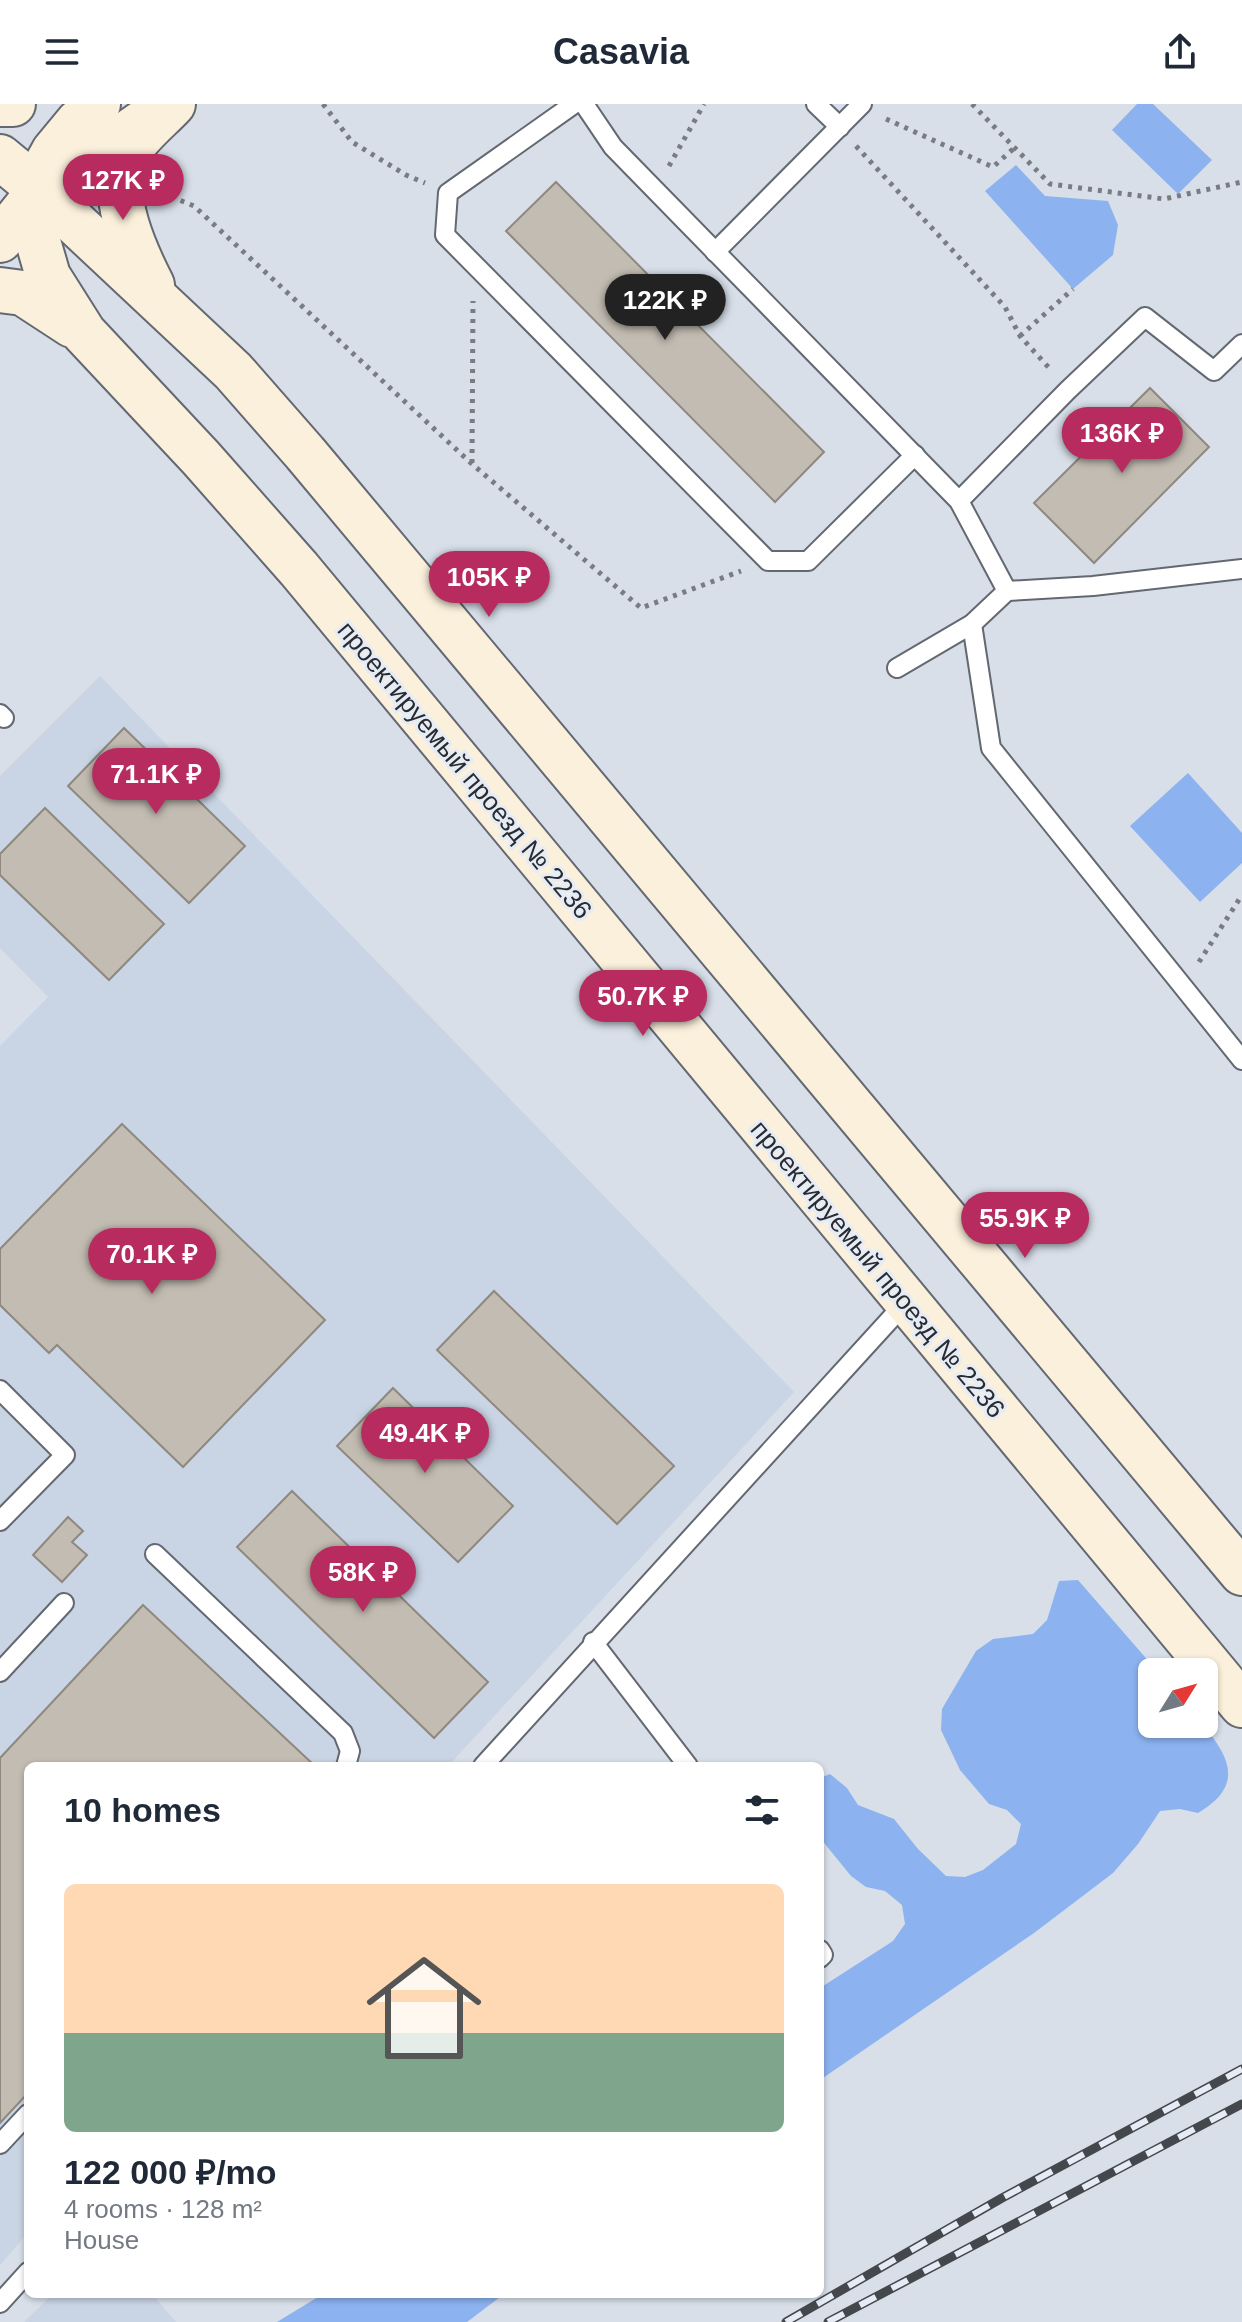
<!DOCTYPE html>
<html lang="en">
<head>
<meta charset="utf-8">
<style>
  body { margin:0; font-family:Helvetica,sans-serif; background:#f2f2f3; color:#1f2937; height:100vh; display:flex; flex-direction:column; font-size:30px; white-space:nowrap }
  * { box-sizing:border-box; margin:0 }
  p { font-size:26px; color:#747a83 }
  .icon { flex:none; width:44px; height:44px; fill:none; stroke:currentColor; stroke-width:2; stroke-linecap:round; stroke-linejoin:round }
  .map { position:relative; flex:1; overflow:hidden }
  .panel { position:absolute; left:24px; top:1658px; width:800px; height:536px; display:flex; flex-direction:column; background:#fff; border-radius:12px; box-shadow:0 2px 6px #0004 }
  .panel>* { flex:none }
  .needle { width:52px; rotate:53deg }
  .controls { position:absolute; left:1138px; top:1554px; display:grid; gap:16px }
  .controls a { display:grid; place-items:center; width:80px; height:80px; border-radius:12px; background:#fff; box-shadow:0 2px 6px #0004; font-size:40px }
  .price { position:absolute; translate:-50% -68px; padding:0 18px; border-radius:28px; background:#b82b5e; color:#fff; font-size:26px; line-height:52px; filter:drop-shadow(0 2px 4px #0008) }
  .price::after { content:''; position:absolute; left:50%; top:48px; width:24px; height:18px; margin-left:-12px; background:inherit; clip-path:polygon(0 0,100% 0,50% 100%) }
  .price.active { background:#222; color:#fff }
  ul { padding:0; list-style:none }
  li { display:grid; align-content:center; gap:16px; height:424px; padding:0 40px }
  li span { display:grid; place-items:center; height:248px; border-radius:12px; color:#555 }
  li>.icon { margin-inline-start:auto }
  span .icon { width:144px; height:144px; fill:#fffc; stroke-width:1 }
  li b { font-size:34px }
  h2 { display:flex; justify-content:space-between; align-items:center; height:96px; padding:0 40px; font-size:34px }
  header { display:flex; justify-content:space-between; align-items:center; height:104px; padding:0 40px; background:#fff; font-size:36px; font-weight:800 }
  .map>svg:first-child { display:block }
</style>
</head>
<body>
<header><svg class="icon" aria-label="menu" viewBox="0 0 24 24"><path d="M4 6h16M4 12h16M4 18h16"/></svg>Casavia<svg class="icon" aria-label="share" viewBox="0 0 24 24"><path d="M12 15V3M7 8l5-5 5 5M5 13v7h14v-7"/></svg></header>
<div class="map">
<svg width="1242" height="2218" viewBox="0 0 1242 2218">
  <rect width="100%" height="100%" fill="#d8dfe9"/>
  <!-- built -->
  <g fill="#c9d4e4">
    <path d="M100,572L794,1288L448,1662H28V2129L0,2161V942L48,893L0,844V672Z"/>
    <path d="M53,2190H152L176,2218H24Z"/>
  </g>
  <!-- green -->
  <g fill="#8cb2ef">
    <path d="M1137,0H1153L1212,56L1178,90L1112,26Z"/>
    <path d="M1016,61L1045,92L1108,97L1118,121L1113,151L1073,185L985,87Z"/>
    <path d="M1188,669L1242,729V759L1200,798L1130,722Z"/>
    <path d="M1078,1476L1158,1568H1152V1620H1202C1233,1656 1242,1683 1198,1709L1180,1705L1160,1707L1138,1740L1113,1769L1034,1829L820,1976V1884L893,1837L905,1820L902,1801L885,1787L866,1783L851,1772L825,1740L820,1731V1674L830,1670L847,1684L858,1701L894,1715L918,1745L946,1772L965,1773L983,1766L1016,1740L1021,1720L1007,1706L989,1700L960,1666L941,1626L942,1605L976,1547L993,1535L1033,1530L1047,1516L1059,1477Z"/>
    <path d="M323,2190H504L467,2218H277Z"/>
  </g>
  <!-- building -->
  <g fill="#c3bcb2" stroke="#8e887f" stroke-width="2">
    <path d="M556,78L824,348L775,398L506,127Z"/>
    <path d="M1150,284L1209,343L1094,459L1034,399Z"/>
    <path d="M124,624L245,742L189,799L68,682Z"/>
    <path d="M45,704L164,820L109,876L0,771V750Z"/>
    <path d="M122,1020L325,1216L183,1363L57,1241L49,1249L0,1201V1145Z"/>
    <path d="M494,1187L674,1362L617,1420L437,1246Z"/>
    <path d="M393,1284L513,1402L458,1458L337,1342Z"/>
    <path d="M292,1387L488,1578L434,1634L237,1443Z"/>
    <path d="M68,1413L83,1427L72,1438L87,1451L62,1478L33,1451Z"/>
    <path d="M143,1501L315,1662H28V1989L0,2019V1654Z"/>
  </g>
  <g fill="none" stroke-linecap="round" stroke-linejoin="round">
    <defs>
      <g id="service">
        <path d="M574,0L448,89L445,131L768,457H808L915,351"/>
        <path d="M584,0L613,43L959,397L1007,487L972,520L897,564"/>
        <path d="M816,0L840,23"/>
        <path d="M715,148L862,0"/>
        <path d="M959,397L1068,286L1145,213L1214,267L1242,240"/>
        <path d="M1007,487L1093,482L1242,465"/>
        <path d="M972,520L991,644L1242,956"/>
        <path d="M0,610L4,614"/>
        <path d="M0,1286L65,1351L0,1417"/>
        <path d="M155,1450L343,1629L350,1647L346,1662"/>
        <path d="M593,1538L688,1662"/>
        <path d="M0,1568L64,1499"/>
        <path d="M483,1662L906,1198"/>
        <path d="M820,1846L823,1851L820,1854"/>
        <path d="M0,2040L28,2010"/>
        <path d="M0,2199L28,2168"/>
      </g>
      <g id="secondary">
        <path d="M0,0H13"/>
        <path d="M98,0L78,18L54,47L44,65L33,120L48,172L84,229L201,354L299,465L1242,1601"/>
        <path d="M0,53L40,86L233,267L305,349L1242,1469"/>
        <path d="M0,136L40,86L82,61L142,19"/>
        <path d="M152,181C134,146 105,84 130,46C141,29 159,15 173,0"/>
        <path d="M0,186L23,189L72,221"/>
      </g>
    </defs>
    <!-- service casing -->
    <use href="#service" stroke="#636871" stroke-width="22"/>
    <!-- secondary casing -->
    <use href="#secondary" stroke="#636871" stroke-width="48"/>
    <!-- path -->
    <g stroke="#787c83" stroke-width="5" stroke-dasharray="4 6" stroke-linecap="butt">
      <path d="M323,0L352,38L406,71L425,79"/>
      <path d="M972,0L1050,80L1164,95L1242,78"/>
      <path d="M886,15L993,63L1013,45"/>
      <path d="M856,42L1005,203L1020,232L1051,266"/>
      <path d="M669,62L704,0"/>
      <path d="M162,89L194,102L472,360L641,504L741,467"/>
      <path d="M1020,232L1073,185"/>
      <path d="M472,359L473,197"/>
      <path d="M1199,858L1242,791"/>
    </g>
    <!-- service -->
    <use href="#service" stroke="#fff" stroke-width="18"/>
    <!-- secondary -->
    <use href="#secondary" stroke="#fbf0dc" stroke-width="44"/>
    <defs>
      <g id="rail">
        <path d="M786,2218L1002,2094L1242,1965"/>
        <path d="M828,2218L1242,2000"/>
      </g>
    </defs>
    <!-- rail casing -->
    <use href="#rail" stroke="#44474c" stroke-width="9"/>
    <!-- rail -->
    <use href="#rail" stroke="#e5ecf6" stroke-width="6" stroke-dasharray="18" stroke-linecap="butt"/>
  </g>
  <g text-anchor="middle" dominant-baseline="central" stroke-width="6" stroke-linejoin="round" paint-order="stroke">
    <!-- street labels -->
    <g font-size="26" fill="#292b2f" stroke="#e5ecf6">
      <text transform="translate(465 666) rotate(50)">проектируемый проезд № 2236</text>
      <text transform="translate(878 1165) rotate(50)">проектируемый проезд № 2236</text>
    </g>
  </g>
</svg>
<div class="controls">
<a><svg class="needle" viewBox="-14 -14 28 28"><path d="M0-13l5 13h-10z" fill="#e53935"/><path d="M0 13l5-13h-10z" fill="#747a83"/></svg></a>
</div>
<b class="price" style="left:123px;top:118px">127K ₽</b>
<b class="price active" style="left:665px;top:238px">122K ₽</b>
<b class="price" style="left:1122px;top:371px">136K ₽</b>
<b class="price" style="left:489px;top:515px">105K ₽</b>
<b class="price" style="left:156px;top:712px">71.1K ₽</b>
<b class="price" style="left:643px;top:934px">50.7K ₽</b>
<b class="price" style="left:1025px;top:1156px">55.9K ₽</b>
<b class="price" style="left:152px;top:1192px">70.1K ₽</b>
<b class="price" style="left:425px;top:1371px">49.4K ₽</b>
<b class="price" style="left:363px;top:1510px">58K ₽</b>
<section class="panel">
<h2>10 homes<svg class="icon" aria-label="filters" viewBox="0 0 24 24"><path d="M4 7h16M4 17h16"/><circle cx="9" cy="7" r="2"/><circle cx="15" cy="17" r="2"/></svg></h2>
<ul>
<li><span style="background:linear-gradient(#ffd9b3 60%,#7fa58c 0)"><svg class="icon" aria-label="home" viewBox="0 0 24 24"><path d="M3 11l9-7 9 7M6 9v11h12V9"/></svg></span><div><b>122 000 ₽/mo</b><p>4 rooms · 128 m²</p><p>House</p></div></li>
</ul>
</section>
</div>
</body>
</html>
